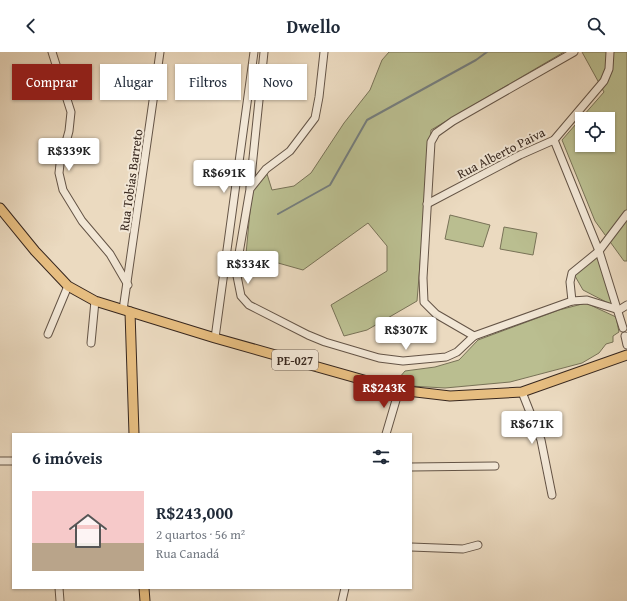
<!DOCTYPE html>
<html lang="pt">
<head>
<meta charset="utf-8">
<style>
  body { margin:0; font-family:"Gentium Book Plus",serif; background:#f2f2f3; color:#1f2937; height:100vh; display:flex; flex-direction:column; font-size:15px; white-space:nowrap }
  * { box-sizing:border-box; margin:0 }
  p { font-size:13px; color:#747a83 }
  .icon { flex:none; width:22px; height:22px; fill:none; stroke:currentColor; stroke-width:2; stroke-linecap:round; stroke-linejoin:round }
  .map { position:relative; flex:1; overflow:hidden }
  .sheet { position:absolute; left:12px; top:381px; width:400px; height:156px; display:flex; flex-direction:column; background:#fff; border-radius:0px; box-shadow:0 1px 3px #0004 }
  .sheet>* { flex:none }
  .banner { position:absolute; left:12px; top:12px; width:400px; height:36px; display:flex; gap:8px }
  .controls { position:absolute; left:575px; top:60px; display:grid; gap:8px }
  .controls a { display:grid; place-items:center; width:40px; height:40px; border-radius:0px; background:#fff; box-shadow:0 1px 3px #0004; font-size:20px }
  .price { position:absolute; translate:-50% -34px; padding:0 9px; border-radius:4px; background:#fff; color:#222; font-size:13px; line-height:26px; filter:drop-shadow(0 1px 2px #0008) }
  .price::after { content:''; position:absolute; left:50%; top:24px; width:12px; height:9px; margin-left:-6px; background:inherit; clip-path:polygon(0 0,100% 0,50% 100%) }
  .price.selected { background:#8f2418; color:#fff }
  ul { padding:0; list-style:none }
  li { display:flex; align-items:center; gap:12px; height:100px; padding:0 20px }
  li+li { border-top:1px solid #e0e1e3 }
  li span { display:grid; place-items:center; flex:none; width:112px; height:80px; border-radius:0px; color:#555 }
  li>.icon { margin-inline-start:auto }
  span .icon { width:48px; height:48px; fill:#fffc; stroke-width:1 }
  li b { font-size:17px }
  h2 { display:flex; justify-content:space-between; align-items:center; height:48px; padding:0 20px; font-size:17px }
  .tag { padding:0 14px; border-radius:0px; background:#fff; box-shadow:0 1px 3px #0004; font-size:14px; line-height:36px }
  .tag.selected { background:#8f2418; color:#fff }
  header { display:flex; justify-content:space-between; align-items:center; height:52px; padding:0 20px; background:#fff; font-size:18px; font-weight:600 }
  .map>svg:first-child { display:block }
</style>
</head>
<body>
<header><svg class="icon" aria-label="back" viewBox="0 0 24 24"><path d="M15 5l-7 7 7 7"/></svg>Dwello<svg class="icon" aria-label="search" viewBox="0 0 24 24"><circle cx="10" cy="10" r="6"/><path d="M15 15l6 6"/></svg></header>
<div class="map">
<svg width="627" height="549" viewBox="0 0 627 549">
  <rect width="100%" height="100%" fill="#ebdac0"/>
  <filter id="stains"><feTurbulence type="fractalNoise" baseFrequency=".005" numOctaves="4"/><feColorMatrix values="0 0 0 0 .2 0 0 0 0 .09 0 0 0 0 .02 0 0 0 .5 -.17"/></filter>
  <radialGradient id="worn" r=".72"><stop offset=".6" stop-color="#630" stop-opacity="0"/><stop offset="1" stop-color="#630" stop-opacity=".3"/></radialGradient>
  <!-- green -->
  <g fill="#babe90" stroke="#787257" fill-rule="evenodd">
    <path d="M389,0H564L431,78L417,249L367,278L344,284L331,253L387,219V194L368,171L303,218L246,202L252,138L267,122L272,138L294,134L311,121L344,71L370,38L382,8Z"/>
    <path d="M582,0H627V209H624L595,169L562,88L604,40ZM582,67H608V93H582Z"/>
    <path d="M450,163L490,173L483,195L445,187Z"/>
    <path d="M504,175L537,181L533,203L500,197Z"/>
    <path d="M599,201L613,251L610,252L583,238L575,224L578,218Z"/>
    <path d="M586,251L616,265L619,280L613,284V290L606,292L599,301L582,311L510,330L445,336L393,333L405,319L435,315L459,308L478,288L559,258Z"/>
  </g>
  <g fill="none" stroke-linecap="round" stroke-linejoin="round">
    <!-- stream -->
    <path stroke="#757e7e" stroke-width="2" d="M278,162L330,133L367,68L476,8L487,0"/>
    <defs>
      <g id="minor">
        <path d="M52,0L71,60L69,79L60,112L59,121L63,138L82,169L110,202L128,233"/>
        <path d="M324,0L319,45L315,66L290,99L266,117L250,137L236,219L241,244L249,253L308,283L325,290L379,306L403,309L446,305L457,300L474,284L572,249L587,248L619,258L627,253"/>
        <path d="M554,88L599,199L623,276"/>
        <path d="M250,135L264,0"/>
        <path d="M427,152L520,103L554,88L604,29L609,17L610,0"/>
        <path d="M572,249L570,230L572,221L599,199L627,162"/>
        <path d="M123,258L160,0"/>
        <path d="M48,282L68,234"/>
        <path d="M474,284L436,262L424,250L423,226L431,90L436,81L453,69L574,0"/>
        <path d="M625,284L627,293"/>
        <path d="M215,286L254,0"/>
        <path d="M91,291L95,249"/>
        <path d="M522,340L541,388L552,443"/>
        <path d="M386,382L399,338"/>
        <path d="M0,409H13"/>
        <path d="M411,415L495,414"/>
        <path d="M411,495L463,497L478,493"/>
        <path d="M59,536L60,549"/>
        <path d="M342,549L345,536"/>
      </g>
      <g id="major">
        <path d="M0,156L35,199L68,234L95,249L215,286L399,338L450,344L522,340L627,303"/>
        <path d="M130,260L134,382"/>
        <path d="M144,536L145,549"/>
      </g>
    </defs>
    <!-- minor casing -->
    <use href="#minor" stroke="#645446" stroke-width="9"/>
    <!-- major casing -->
    <use href="#major" stroke="#37271e" stroke-width="11"/>
    <!-- minor -->
    <use href="#minor" stroke="#f2e7d6" stroke-width="7"/>
    <!-- major -->
    <use href="#major" stroke="#e6bd80" stroke-width="9"/>
  </g>
  <g text-anchor="middle" dominant-baseline="central" stroke-width="4" stroke-linejoin="round" paint-order="stroke">
    <!-- shield labels -->
    <rect fill="#f2e7d6" stroke="#6f6155" stroke-width="1" x="272" y="298" width="46" height="20" rx="3"/>
    <g font-size="12" font-weight="bold" fill="#37271e">
      <text x="295" y="308">PE-027</text>
    </g>
    <!-- street labels -->
    <g font-size="13" fill="#37271e" stroke="#f2e7d6">
      <text transform="translate(501 101) rotate(-27)">Rua Alberto Paiva</text>
      <text transform="translate(131 128) rotate(-82)">Rua Tobias Barreto</text>
    </g>
  </g>
  <rect width="100%" height="100%" filter="url(#stains)"/>
  <rect width="100%" height="100%" fill="url(#worn)"/>
</svg>
<div class="controls">
<a><svg class="icon" aria-label="locate" viewBox="0 0 24 24"><circle cx="12" cy="12" r="6"/><path d="M12 2v4M12 18v4M2 12h4M18 12h4"/></svg></a>
</div>
<b class="price" style="left:69px;top:120px">R$339K</b>
<b class="price" style="left:224px;top:142px">R$691K</b>
<b class="price" style="left:248px;top:233px">R$334K</b>
<b class="price" style="left:406px;top:299px">R$307K</b>
<b class="price selected" style="left:384px;top:357px">R$243K</b>
<b class="price" style="left:532px;top:393px">R$671K</b>
<div class="banner">
<a class="tag selected">Comprar</a>
<a class="tag">Alugar</a>
<a class="tag">Filtros</a>
<a class="tag">Novo</a>
</div>
<section class="sheet">
<h2>6 imóveis<svg class="icon" aria-label="filters" viewBox="0 0 24 24"><path d="M4 7h16M4 17h16"/><circle cx="9" cy="7" r="2"/><circle cx="15" cy="17" r="2"/></svg></h2>
<ul>
<li><span style="background:linear-gradient(#f6c9c9 65%,#b9a48a 0)"><svg class="icon" aria-label="home" viewBox="0 0 24 24"><path d="M3 11l9-7 9 7M6 9v11h12V9"/></svg></span><div><b>R$243,000</b><p>2 quartos · 56 m²</p><p>Rua Canadá</p></div></li>
</ul>
</section>
</div>
</body>
</html>
